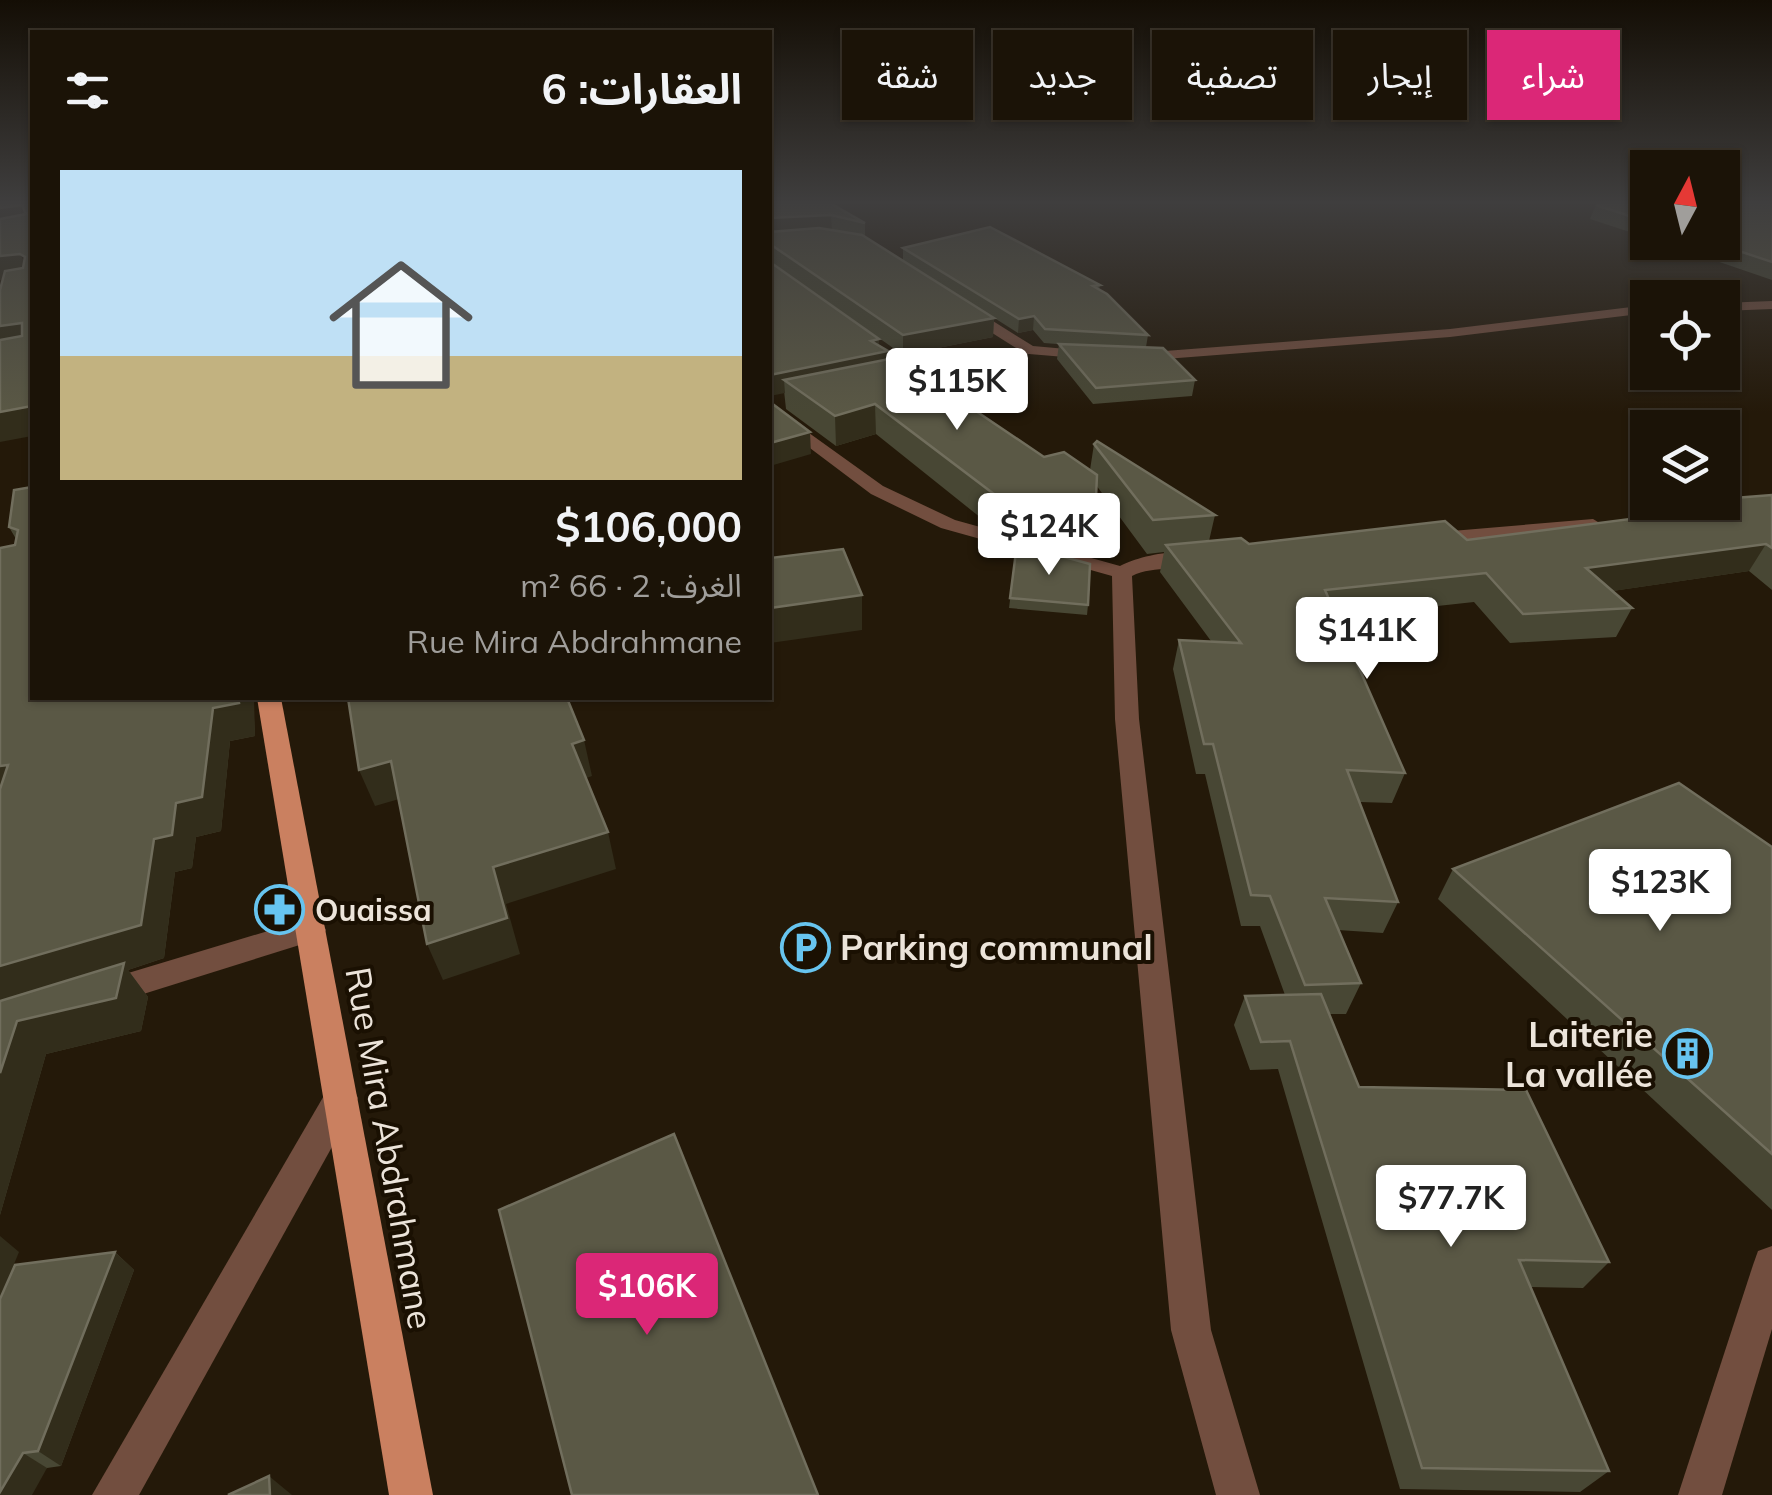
<!DOCTYPE html>
<html lang="ar">
<head>
<meta charset="utf-8">
<style>
  body { margin:0; font-family:Mulish,"Noto Sans Arabic",sans-serif; background:#241c11; color:#f1f3f6; direction:rtl; height:100vh; display:flex; flex-direction:column; font-size:38px; white-space:nowrap }
  * { box-sizing:border-box; margin:0 }
  p { font-size:32px; color:#a09e9b }
  .icon { flex:none; width:55px; height:55px; fill:none; stroke:currentColor; stroke-width:2; stroke-linecap:round; stroke-linejoin:round }
  .map { position:relative; flex:1; overflow:hidden; direction:ltr }
  .drawer { position:absolute; left:30px; top:30px; width:742px; height:670px; display:flex; flex-direction:column; background:#1b1307; border-radius:0px; box-shadow:0 2px 8px #0004,0 0 0 2px #393228; direction:rtl }
  .drawer>* { flex:none }
  .banner { position:absolute; left:802px; top:30px; width:818px; height:90px; direction:rtl; display:flex; gap:20px }
  .needle { width:65px; rotate:7deg }
  .fabs { position:absolute; left:1630px; top:150px; display:grid; gap:20px }
  .fabs a { display:grid; place-items:center; width:110px; height:110px; border-radius:0px; background:#1b1307; box-shadow:0 2px 8px #0004,0 0 0 2px #393228; font-size:50px }
  .price { position:absolute; translate:-50% -85px; padding:0 22px; border-radius:10px; background:#fff; color:#222; font-size:32px; line-height:65px; filter:drop-shadow(0 2px 5px #0008) }
  .price::after { content:''; position:absolute; left:50%; top:60px; width:30px; height:22px; margin-left:-15px; background:inherit; clip-path:polygon(0 0,100% 0,50% 100%) }
  .price.active { background:#db2777; color:#fff }
  ul { padding:0; list-style:none }
  li { display:grid; align-content:center; gap:20px; height:530px; padding:0 30px }
  li+li { border-top:2px solid #393228 }
  li span { display:grid; place-items:center; height:310px; border-radius:0px; color:#555 }
  li>.icon { margin-inline-start:auto }
  span .icon { width:180px; height:180px; fill:#fffc; stroke-width:1 }
  li b { font-size:42px }
  h2 { display:flex; justify-content:space-between; align-items:center; height:120px; padding:0 30px; font-size:42px }
  .pill { padding:0 35px; border-radius:0px; background:#1b1307; box-shadow:0 2px 8px #0004,0 0 0 2px #393228; font-size:35px; line-height:90px }
  .pill.active { background:#db2777; color:#fff }
  .map>svg:first-child { display:block }
</style>
</head>
<body>
<div class="map">
<svg width="1772" height="1495" viewBox="0 0 1772 1495">
  <rect width="100%" height="100%" fill="#241909"/>
  <g fill="none" stroke-linecap="round" stroke-linejoin="round">
    <!-- minor -->
    <g fill="#724e3f" fill-rule="evenodd">
      <path d="M1772,301V309L1722,311V303Z"/>
      <path d="M1648,305V313L1450,337L1139,361L1132,357L1139,353L1450,329Z"/>
      <path d="M959,306H969L1033,346L1089,351L1096,355L1089,359L1029,354L897,378V372L1016,348L959,312Z"/>
      <path d="M770,405L883,486L955,520L1120,566C1139,556 1187,545 1204,559C1186,574 1154,564 1132,576L1139,719L1211,1330L1260,1495H1216L1171,1330L1115,719L1112,576L941,528L871,494L770,418Z"/>
      <path d="M1593,519L1603,525L1600,529L1428,545L1418,539L1428,533Z"/>
      <path d="M311,918L322,922L326,930L322,938L105,1006L94,1002L89,993L94,984L105,980Z"/>
      <path d="M341,1083L353,1087L358,1098L353,1109L139,1495H92L329,1087Z"/>
      <path d="M1772,1246V1329L1722,1495H1678L1753,1265L1758,1251Z"/>
    </g>
    <!-- major -->
    <path fill="#ca8060" fill-rule="evenodd" d="M257,698H281L433,1495H389Z"/>
  </g>
  <!-- wall -->
  <g fill="#484734">
    <path d="M770,203H830L865,223V237L994,318L993,337L903,355L770,261Z"/>
    <path d="M1648,203V238L1590,219L1596,205Z"/>
    <path d="M1772,203V280L1661,242H1722Z"/>
    <path d="M903,248L1100,285L1099,290L1148,335L1146,347L1195,380L1192,396L1093,404L1057,359L1059,344L1070,345L1044,343L1033,330L1018,333L903,260Z"/>
    <path d="M770,262L879,345L888,351V359L945,390L1044,457L1090,470L1094,444L1215,515L1209,541L1249,544L1467,540L1683,512L1688,502H1722L1772,495V590L1749,571L1612,591L1632,608L1616,637L1510,643L1474,602L1337,617L1405,773L1392,803L1360,802L1398,902L1383,933L1338,930L1361,983L1346,1014H1329L1359,1087L1609,1262L1583,1288L1530,1287L1609,1471L1580,1492L1400,1489L1278,1069L1250,1070L1234,1025L1245,996L1285,995L1260,926H1241L1205,774H1196L1173,669L1179,640L1211,641L1160,572L1164,552L1147,554L1096,485L1095,521L1090,554L991,526L876,434L836,446L786,409Z"/>
    <path d="M32,487V698L253,699L255,736L230,741L221,831L196,837L192,868L175,872L164,958L128,970L148,997L141,1031L46,1054L0,1215V548L15,545L16,539L9,527Z"/>
    <path d="M1017,544L1088,605L1087,615L1009,608Z"/>
    <path d="M1772,847V1210L1438,899L1453,869Z"/>
    <path d="M115,1252L134,1270L61,1466L47,1468L0,1495Z"/>
  </g>
  <!-- shaded-wall -->
  <g fill="#322d1b">
    <path d="M22,205L32,225L0,230V208Z"/>
    <path d="M831,215L832,231L770,235V218Z"/>
    <path d="M20,254L32,276L0,280V256Z"/>
    <path d="M1034,316L1033,330L1018,333L1019,319Z"/>
    <path d="M994,318L993,337L903,355V335Z"/>
    <path d="M22,323L32,344L0,345V326Z"/>
    <path d="M879,339V353L888,351V371L784,380L785,393L770,396V375Z"/>
    <path d="M946,376L945,404L930,380Z"/>
    <path d="M875,404L876,434L836,446L835,416Z"/>
    <path d="M32,406V436L0,442V412Z"/>
    <path d="M810,432L811,454L770,466V443Z"/>
    <path d="M1766,544L1749,571L1572,597L1586,568Z"/>
    <path d="M862,595V630L770,643V608Z"/>
    <path d="M238,698H254L255,736L230,741L221,831L196,837L192,868L175,872L164,958L128,970L148,997L141,1031L46,1054L0,1215V966L154,839L176,803L213,708Z"/>
    <path d="M584,740L592,776L581,780L572,744Z"/>
    <path d="M391,761L406,797L375,806L359,770Z"/>
    <path d="M8,765L0,805V766Z"/>
    <path d="M608,832L616,869L506,904L520,954L443,980L427,944L493,867Z"/>
    <path d="M0,1236L19,1252L0,1298Z"/>
    <path d="M115,1252L134,1270L61,1466L38,1451Z"/>
    <path d="M23,1453L47,1468L32,1495H0V1492Z"/>
    <path d="M269,1476L292,1495H270Z"/>
  </g>
  <!-- building -->
  <g fill="#5a5845" stroke="#716e5d" stroke-width="2.5">
    <path d="M0,203H32V406L0,412V340L22,336V323L0,326V290L5,271L23,268L25,257L20,254L0,256V219L26,214L22,205L0,208Z"/>
    <path d="M770,203H830L865,223L831,215L770,218Z"/>
    <path d="M1614,203H1648V222L1596,205Z"/>
    <path d="M1722,203H1772V262L1712,242H1722Z"/>
    <path d="M990,227L1100,285L1093,286L1107,294L1148,335L1045,329L1034,316L1019,319L903,248Z"/>
    <path d="M819,228L862,235L994,318L903,335L770,244V232Z"/>
    <path d="M770,262L879,339L871,341L888,351L770,375Z"/>
    <path d="M1059,344L1163,348L1195,380L1096,388Z"/>
    <path d="M909,355L946,376L930,380L1044,457L1064,452L1097,475L1095,521L994,494L875,404L835,416L784,380Z"/>
    <path d="M770,402L810,432L770,443Z"/>
    <path d="M1097,441L1215,515L1153,520L1094,444Z"/>
    <path d="M32,487V698H238L239,703L213,708L202,797L176,803L172,835L154,839L141,925L0,966V789L8,765L0,766V548L15,545L18,530L9,527L14,490Z"/>
    <path d="M1772,495V548L1766,544L1586,568L1632,608L1523,614L1486,573L1325,590L1405,773L1347,770L1398,902L1325,898L1361,983L1305,985L1270,896L1251,895L1213,744H1204L1179,640L1241,643L1166,545L1241,538L1249,544L1445,521L1467,540L1700,510L1690,502H1722V499Z"/>
    <path d="M1017,544L1090,564L1088,605L1010,598Z"/>
    <path d="M843,549L862,595L770,608V558Z"/>
    <path d="M348,698H567L584,740L572,744L608,832L493,867L507,918L427,944L391,761L359,770Z"/>
    <path d="M1679,783L1772,847V1154L1453,869Z"/>
    <path d="M124,963L116,998L17,1021L0,1073V1001Z"/>
    <path d="M1321,994L1359,1087L1526,1090L1609,1262L1519,1260L1609,1471L1422,1468L1290,1041L1261,1042L1245,996Z"/>
    <path d="M674,1134L818,1495H572L499,1210Z"/>
    <path d="M115,1252L38,1451L23,1453L0,1492V1299L15,1265Z"/>
    <path d="M269,1476L270,1495H228Z"/>
  </g>
  <!-- sky -->
  <linearGradient id="sky" x2="0" y2="1"><stop stop-color="#140e05"/><stop offset="0.49" stop-color="#3f3e3e"/><stop offset="1" stop-color="#3f3e3e" stop-opacity="0"/></linearGradient>
  <rect width="1772" height="413" fill="url(#sky)"/>
  <!-- icons -->
  <defs>
    <symbol id="pharmacy-ring" viewBox="-11 -11 22 22"><circle r="9.5" fill="#1a1002" stroke="#67c4ef" stroke-width="1.5"/><path d="M-2-6h4v4h4v4h-4v4h-4v-4h-4v-4h4Z" fill="#67c4ef"/></symbol>
    <symbol id="parking-ring" viewBox="-11 -11 22 22"><circle r="9.5" fill="#1a1002" stroke="#67c4ef" stroke-width="1.5"/><path d="M-3.5-5.5H1a3.5 3.5 0 0 1 0 7H-1V5.5H-3.5ZM-1-3.4V-.6H.8a1.4 1.4 0 0 0 0-2.8Z" fill="#67c4ef"/></symbol>
    <symbol id="building-ring" viewBox="-11 -11 22 22"><circle r="9.5" fill="#1a1002" stroke="#67c4ef" stroke-width="1.5"/><path d="M-4-6H4V6H1V3H-1V6H-4ZM-2.5-4.3h1.7v1.8h-1.7ZM.8-4.3h1.7v1.8H.8ZM-2.5-1h1.7V.8h-1.7ZM.8-1h1.7V.8H.8Z" fill="#67c4ef"/></symbol>
  </defs>
  <g fill-rule="evenodd">
    <use href="#pharmacy-ring" x="252" y="882" width="55" height="55"/>
    <use href="#parking-ring" x="778" y="920" width="55" height="55"/>
    <use href="#building-ring" x="1660" y="1026" width="55" height="55"/>
  </g>
  <g text-anchor="middle" dominant-baseline="central" stroke-width="8" stroke-linejoin="round" paint-order="stroke">
    <!-- poi labels -->
    <g font-size="30" font-weight="bold" fill="#ece4da" stroke="#1a1002" text-anchor="start">
      <text x="315" y="910">Ouaissa</text>
    </g>
    <!-- near-poi labels -->
    <g font-size="35" font-weight="bold" fill="#ece4da" stroke="#1a1002" text-anchor="start">
      <text x="840" y="947">Parking communal</text>
      <text x="1653" y="1034" text-anchor="end">Laiterie<tspan x="1653" dy="40">La vallée</tspan></text>
    </g>
    <!-- near-street labels -->
    <g font-size="35" fill="#ece4da" stroke="#1a1002">
      <text transform="translate(390 1148) rotate(80)">Rue Mira Abdrahmane</text>
    </g>
  </g>
</svg>
<div class="fabs">
<a><svg class="needle" viewBox="-14 -14 28 28"><path d="M0-13l5 13h-10z" fill="#e53935"/><path d="M0 13l5-13h-10z" fill="#a09e9b"/></svg></a>
<a><svg class="icon" aria-label="locate" viewBox="0 0 24 24"><circle cx="12" cy="12" r="6"/><path d="M12 2v4M12 18v4M2 12h4M18 12h4"/></svg></a>
<a><svg class="icon" aria-label="layers" viewBox="0 0 24 24"><path d="M12 4l9 5-9 5-9-5zM3 14l9 5 9-5"/></svg></a>
</div>
<b class="price" style="left:957px;top:433px">$115K</b>
<b class="price" style="left:1049px;top:578px">$124K</b>
<b class="price" style="left:1367px;top:682px">$141K</b>
<b class="price" style="left:1660px;top:934px">$123K</b>
<b class="price" style="left:1451px;top:1250px">$77.7K</b>
<b class="price active" style="left:647px;top:1338px">$106K</b>
<div class="banner">
<a class="pill active">شراء</a>
<a class="pill">إيجار</a>
<a class="pill">تصفية</a>
<a class="pill">جديد</a>
<a class="pill">شقة</a>
</div>
<section class="drawer">
<h2>العقارات: 6<svg class="icon" aria-label="filters" viewBox="0 0 24 24"><path d="M4 7h16M4 17h16"/><circle cx="9" cy="7" r="2"/><circle cx="15" cy="17" r="2"/></svg></h2>
<ul>
<li><span style="background:linear-gradient(#bfe0f5 60%,#c2b280 0)"><svg class="icon" aria-label="home" viewBox="0 0 24 24"><path d="M3 11l9-7 9 7M6 9v11h12V9"/></svg></span><div><b>$106,000</b><p>الغرف: 2 · 66 m²</p><p>Rue Mira Abdrahmane</p></div></li>
</ul>
</section>
</div>
</body>
</html>
